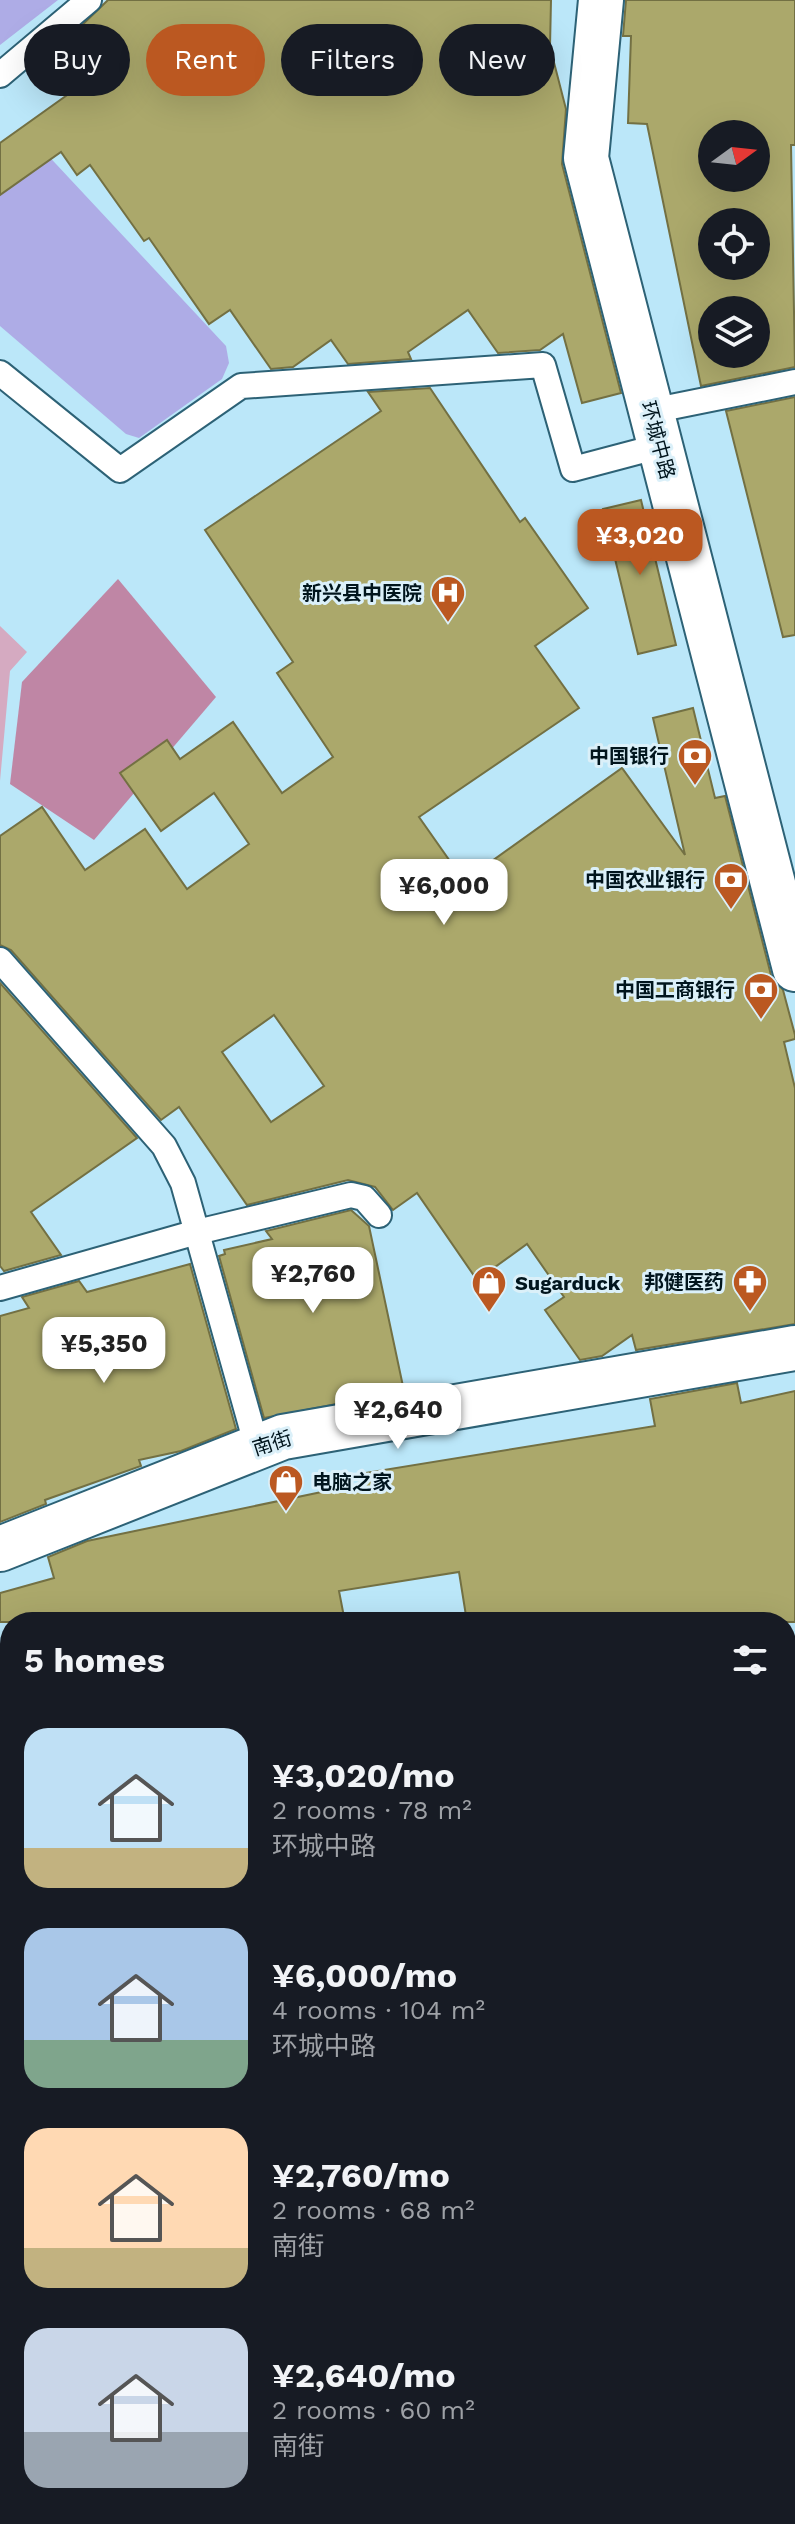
<!DOCTYPE html>
<html lang="en">
<head>
<meta charset="utf-8">
<style>
  body { margin:0; font-family:"Work Sans","Noto Sans SC",sans-serif; background:#242831; color:#f1f3f6; height:100vh; display:flex; flex-direction:column; font-size:30px; white-space:nowrap }
  * { box-sizing:border-box; margin:0 }
  p { font-size:26px; color:#9ea1a6 }
  .icon { flex:none; width:44px; height:44px; fill:none; stroke:currentColor; stroke-width:2; stroke-linecap:round; stroke-linejoin:round }
  .map { position:relative; flex:1; overflow:hidden }
  .side { position:absolute; left:0px; top:1612px; width:796px; height:912px; display:flex; flex-direction:column; background:#171b24; border-radius:32px 32px 0 0; box-shadow:0 8px 32px #0002 }
  .side>* { flex:none }
  .top-card { position:absolute; left:24px; top:24px; width:748px; height:72px; display:flex; gap:16px }
  .needle { width:52px; rotate:75deg }
  .buttons { position:absolute; left:698px; top:120px; display:grid; gap:16px }
  .buttons a { display:grid; place-items:center; width:72px; height:72px; border-radius:50%; background:#171b24; box-shadow:0 8px 32px #0002; font-size:40px }
  .price { position:absolute; translate:-50% -68px; padding:0 18px; border-radius:16px; background:#fff; color:#222; font-size:26px; line-height:52px; filter:drop-shadow(0 2px 4px #0008) }
  .price::after { content:''; position:absolute; left:50%; top:48px; width:24px; height:18px; margin-left:-12px; background:inherit; clip-path:polygon(0 0,100% 0,50% 100%) }
  .price.on { background:#bb5821; color:#fff }
  ul { padding:0; list-style:none }
  li { display:flex; align-items:center; gap:24px; height:200px; padding:0 24px }
  li span { display:grid; place-items:center; flex:none; width:224px; height:160px; border-radius:24px; color:#555 }
  li>.icon { margin-inline-start:auto }
  span .icon { width:96px; height:96px; fill:#fffc; stroke-width:1 }
  li b { font-size:34px }
  h2 { display:flex; justify-content:space-between; align-items:center; height:96px; padding:0 24px; font-size:34px }
  .chip { padding:0 28px; border-radius:36px; background:#171b24; box-shadow:0 8px 32px #0002; font-size:28px; line-height:72px }
  .chip.on { background:#bb5821; color:#fff }
  .map>svg:first-child { display:block }
</style>
</head>
<body>
<div class="map">
<svg width="795" height="2524" viewBox="0 0 795 2524">
  <rect width="100%" height="100%" fill="#bbe7f9"/>
  <!-- green -->
  <path fill="#d5aac1" d="M0,626L27,652L10,671L0,781Z"/>
  <!-- forest -->
  <path fill="#bf86a5" d="M118,579L216,697L94,840L10,784L22,682Z"/>
  <!-- water -->
  <g fill="#aeace6">
    <path d="M0,0H58L0,45Z"/>
    <path d="M42,149L226,346L229,363L222,379L139,438L126,434L0,326V170Z"/>
    <path d="M10,2514H115L125,2524H0V2518Z"/>
  </g>
  <!-- building -->
  <g fill="#aba86b" stroke="#737043" stroke-width="2" fill-rule="evenodd">
    <path d="M108,0H551L550,47L566,109L562,164L621,393L582,403L563,334L540,350L498,353L468,310L408,352L411,359L348,364L331,340L293,367L271,369L230,310L209,324L149,238L144,241L90,165L77,175L61,152L0,195V143L105,68L78,29Z"/>
    <path d="M626,0H795V145H791L795,367L701,386L647,124L628,123L631,36H623ZM712,134H756V178H712ZM712,222H756V266H712ZM712,310H756V354H712Z"/>
    <path d="M430,388L520,522L525,518L588,608L535,646L579,708L419,817L464,881L622,768L685,855L653,718L693,708L715,798L725,796L771,975L783,990L795,1035V1039L784,1042L795,1088V1324L636,1350L632,1335L602,1356L580,1360L545,1310L564,1297L527,1244L477,1280L417,1193L393,1210L375,1187L348,1180L247,1205L179,1107L161,1120L11,950L0,945V836L42,807L85,870L145,829L187,889L249,844L214,793L161,831L120,773L167,740L180,759L233,722L282,793L333,757L277,673L293,662L205,530L381,411L368,392ZM274,1015L324,1086L271,1122L222,1052Z"/>
    <path d="M795,397V635L783,637L726,411Z"/>
    <path d="M641,500L676,645L638,654L603,509Z"/>
    <path d="M0,983L137,1138L31,1212L61,1255L4,1271L0,1266Z"/>
    <path d="M351,1210L369,1226L404,1391L264,1418L219,1256L225,1254L224,1250L272,1239L266,1231Z"/>
    <path d="M190,1264L236,1429L181,1451L139,1460L141,1466L45,1500L46,1504L0,1522V1316L29,1308L22,1297L79,1281L87,1292Z"/>
    <path d="M737,1383L741,1403L795,1391V1622H467L459,1572L339,1591L345,1622H0V1593L54,1578L48,1557L87,1541L360,1484L359,1474L655,1426L650,1399Z"/>
  </g>
  <g fill="none" stroke-linecap="round" stroke-linejoin="round">
    <defs>
      <g id="service">
        <path d="M0,75L89,0"/>
        <path d="M0,373L120,470L241,386L543,365L573,469L660,446"/>
        <path d="M651,411L795,382"/>
        <path d="M0,960L164,1146L183,1183L257,1447"/>
        <path d="M0,1288L197,1232L351,1195L364,1198L379,1215"/>
        <path d="M0,2132H10"/>
        <path d="M0,2234L10,2271"/>
        <path d="M0,2503L10,2499"/>
        <path d="M157,2514L167,2524"/>
      </g>
      <path id="pedestrian" d="M786,2255L795,2252"/>
      <g id="minor">
        <path d="M601,0L586,158L795,969"/>
        <path d="M0,1549L283,1437L795,1348"/>
      </g>
    </defs>
    <!-- service casing -->
    <use href="#service" stroke="#2d6276" stroke-width="28"/>
    <!-- pedestrian casing -->
    <use href="#pedestrian" stroke="#2d6276" stroke-width="40"/>
    <!-- minor casing -->
    <use href="#minor" stroke="#2d6276" stroke-width="48"/>
    <!-- service -->
    <use href="#service" stroke="#fff" stroke-width="24"/>
    <!-- pedestrian -->
    <use href="#pedestrian" stroke="#fff" stroke-width="36"/>
    <!-- minor -->
    <use href="#minor" stroke="#fff" stroke-width="44"/>
  </g>
  <!-- icons -->
  <defs>
    <symbol id="hospital-pin" viewBox="-11 -11 22 30"><path d="M0 17L-7.5 6A9.5 9.5 0 1 1 7.5 6Z" fill="#bb5821" stroke="#dbf0f9"/><path d="M-5-5h3v3.5h4V-5h3V5h-3V1.5h-4V5h-3Z" fill="#fff"/></symbol>
    <symbol id="bank-pin" viewBox="-11 -11 22 30"><path d="M0 17L-7.5 6A9.5 9.5 0 1 1 7.5 6Z" fill="#bb5821" stroke="#dbf0f9"/><path d="M-6-4H6V4H-6ZM0-2.3a2.3 2.3 0 1 0 0 4.6a2.3 2.3 0 1 0 0-4.6Z" fill="#fff"/></symbol>
    <symbol id="pharmacy-pin" viewBox="-11 -11 22 30"><path d="M0 17L-7.5 6A9.5 9.5 0 1 1 7.5 6Z" fill="#bb5821" stroke="#dbf0f9"/><path d="M-2-6h4v4h4v4h-4v4h-4v-4h-4v-4h4Z" fill="#fff"/></symbol>
    <symbol id="shop-pin" viewBox="-11 -11 22 30"><path d="M0 17L-7.5 6A9.5 9.5 0 1 1 7.5 6Z" fill="#bb5821" stroke="#dbf0f9"/><path d="M-5-2.5h2.3a2.7 3.5 0 0 1 5.4 0H5L5.5 6h-11ZM-1.5-2.5h3a1.5 2.3 0 0 0-3 0Z" fill="#fff"/></symbol>
  </defs>
  <g fill-rule="evenodd">
    <use href="#hospital-pin" x="428" y="573" width="40" height="54"/>
    <use href="#bank-pin" x="675" y="736" width="40" height="54"/>
    <use href="#bank-pin" x="711" y="860" width="40" height="54"/>
    <use href="#bank-pin" x="741" y="970" width="40" height="54"/>
    <use href="#pharmacy-pin" x="730" y="1262" width="40" height="54"/>
    <use href="#shop-pin" x="469" y="1263" width="40" height="54"/>
    <use href="#shop-pin" x="266" y="1462" width="40" height="54"/>
  </g>
  <g text-anchor="middle" dominant-baseline="central" stroke-width="6" stroke-linejoin="round" paint-order="stroke">
    <!-- street labels -->
    <g font-size="20" fill="#01151d" stroke="#dbf0f9">
      <text transform="translate(658 440) rotate(75)">环城中路</text>
      <text transform="translate(272 1443) rotate(-18)">南街</text>
    </g>
    <!-- poi labels -->
    <g font-size="20" font-weight="bold" fill="#01151d" stroke="#dbf0f9" text-anchor="end">
      <text x="422" y="593">新兴县中医院</text>
      <text x="669" y="756">中国银行</text>
      <text x="705" y="880">中国农业银行</text>
      <text x="735" y="990">中国工商银行</text>
      <text x="724" y="1282">邦健医药</text>
      <text x="515" y="1283" text-anchor="start">Sugarduck</text>
      <text x="312" y="1482" text-anchor="start">电脑之家</text>
    </g>
  </g>
</svg>
<div class="buttons">
<a><svg class="needle" viewBox="-14 -14 28 28"><path d="M0-13l5 13h-10z" fill="#e53935"/><path d="M0 13l5-13h-10z" fill="#9ea1a6"/></svg></a>
<a><svg class="icon" aria-label="locate" viewBox="0 0 24 24"><circle cx="12" cy="12" r="6"/><path d="M12 2v4M12 18v4M2 12h4M18 12h4"/></svg></a>
<a><svg class="icon" aria-label="layers" viewBox="0 0 24 24"><path d="M12 4l9 5-9 5-9-5zM3 14l9 5 9-5"/></svg></a>
</div>
<b class="price on" style="left:640px;top:577px">¥3,020</b>
<b class="price" style="left:444px;top:927px">¥6,000</b>
<b class="price" style="left:313px;top:1315px">¥2,760</b>
<b class="price" style="left:104px;top:1385px">¥5,350</b>
<b class="price" style="left:398px;top:1451px">¥2,640</b>
<div class="top-card">
<a class="chip">Buy</a>
<a class="chip on">Rent</a>
<a class="chip">Filters</a>
<a class="chip">New</a>
</div>
<section class="side">
<h2>5 homes<svg class="icon" aria-label="filters" viewBox="0 0 24 24"><path d="M4 7h16M4 17h16"/><circle cx="9" cy="7" r="2"/><circle cx="15" cy="17" r="2"/></svg></h2>
<ul>
<li><span style="background:linear-gradient(#bfe0f5 75%,#c2b280 0)"><svg class="icon" aria-label="home" viewBox="0 0 24 24"><path d="M3 11l9-7 9 7M6 9v11h12V9"/></svg></span><div><b>¥3,020/mo</b><p>2 rooms · 78 m²</p><p>环城中路</p></div></li>
<li><span style="background:linear-gradient(#a9c7e8 70%,#7fa58c 0)"><svg class="icon" aria-label="home" viewBox="0 0 24 24"><path d="M3 11l9-7 9 7M6 9v11h12V9"/></svg></span><div><b>¥6,000/mo</b><p>4 rooms · 104 m²</p><p>环城中路</p></div></li>
<li><span style="background:linear-gradient(#ffd9b3 75%,#c2b280 0)"><svg class="icon" aria-label="home" viewBox="0 0 24 24"><path d="M3 11l9-7 9 7M6 9v11h12V9"/></svg></span><div><b>¥2,760/mo</b><p>2 rooms · 68 m²</p><p>南街</p></div></li>
<li><span style="background:linear-gradient(#c9d6e8 65%,#9aa5b1 0)"><svg class="icon" aria-label="home" viewBox="0 0 24 24"><path d="M3 11l9-7 9 7M6 9v11h12V9"/></svg></span><div><b>¥2,640/mo</b><p>2 rooms · 60 m²</p><p>南街</p></div></li>
</ul>
</section>
</div>
</body>
</html>
